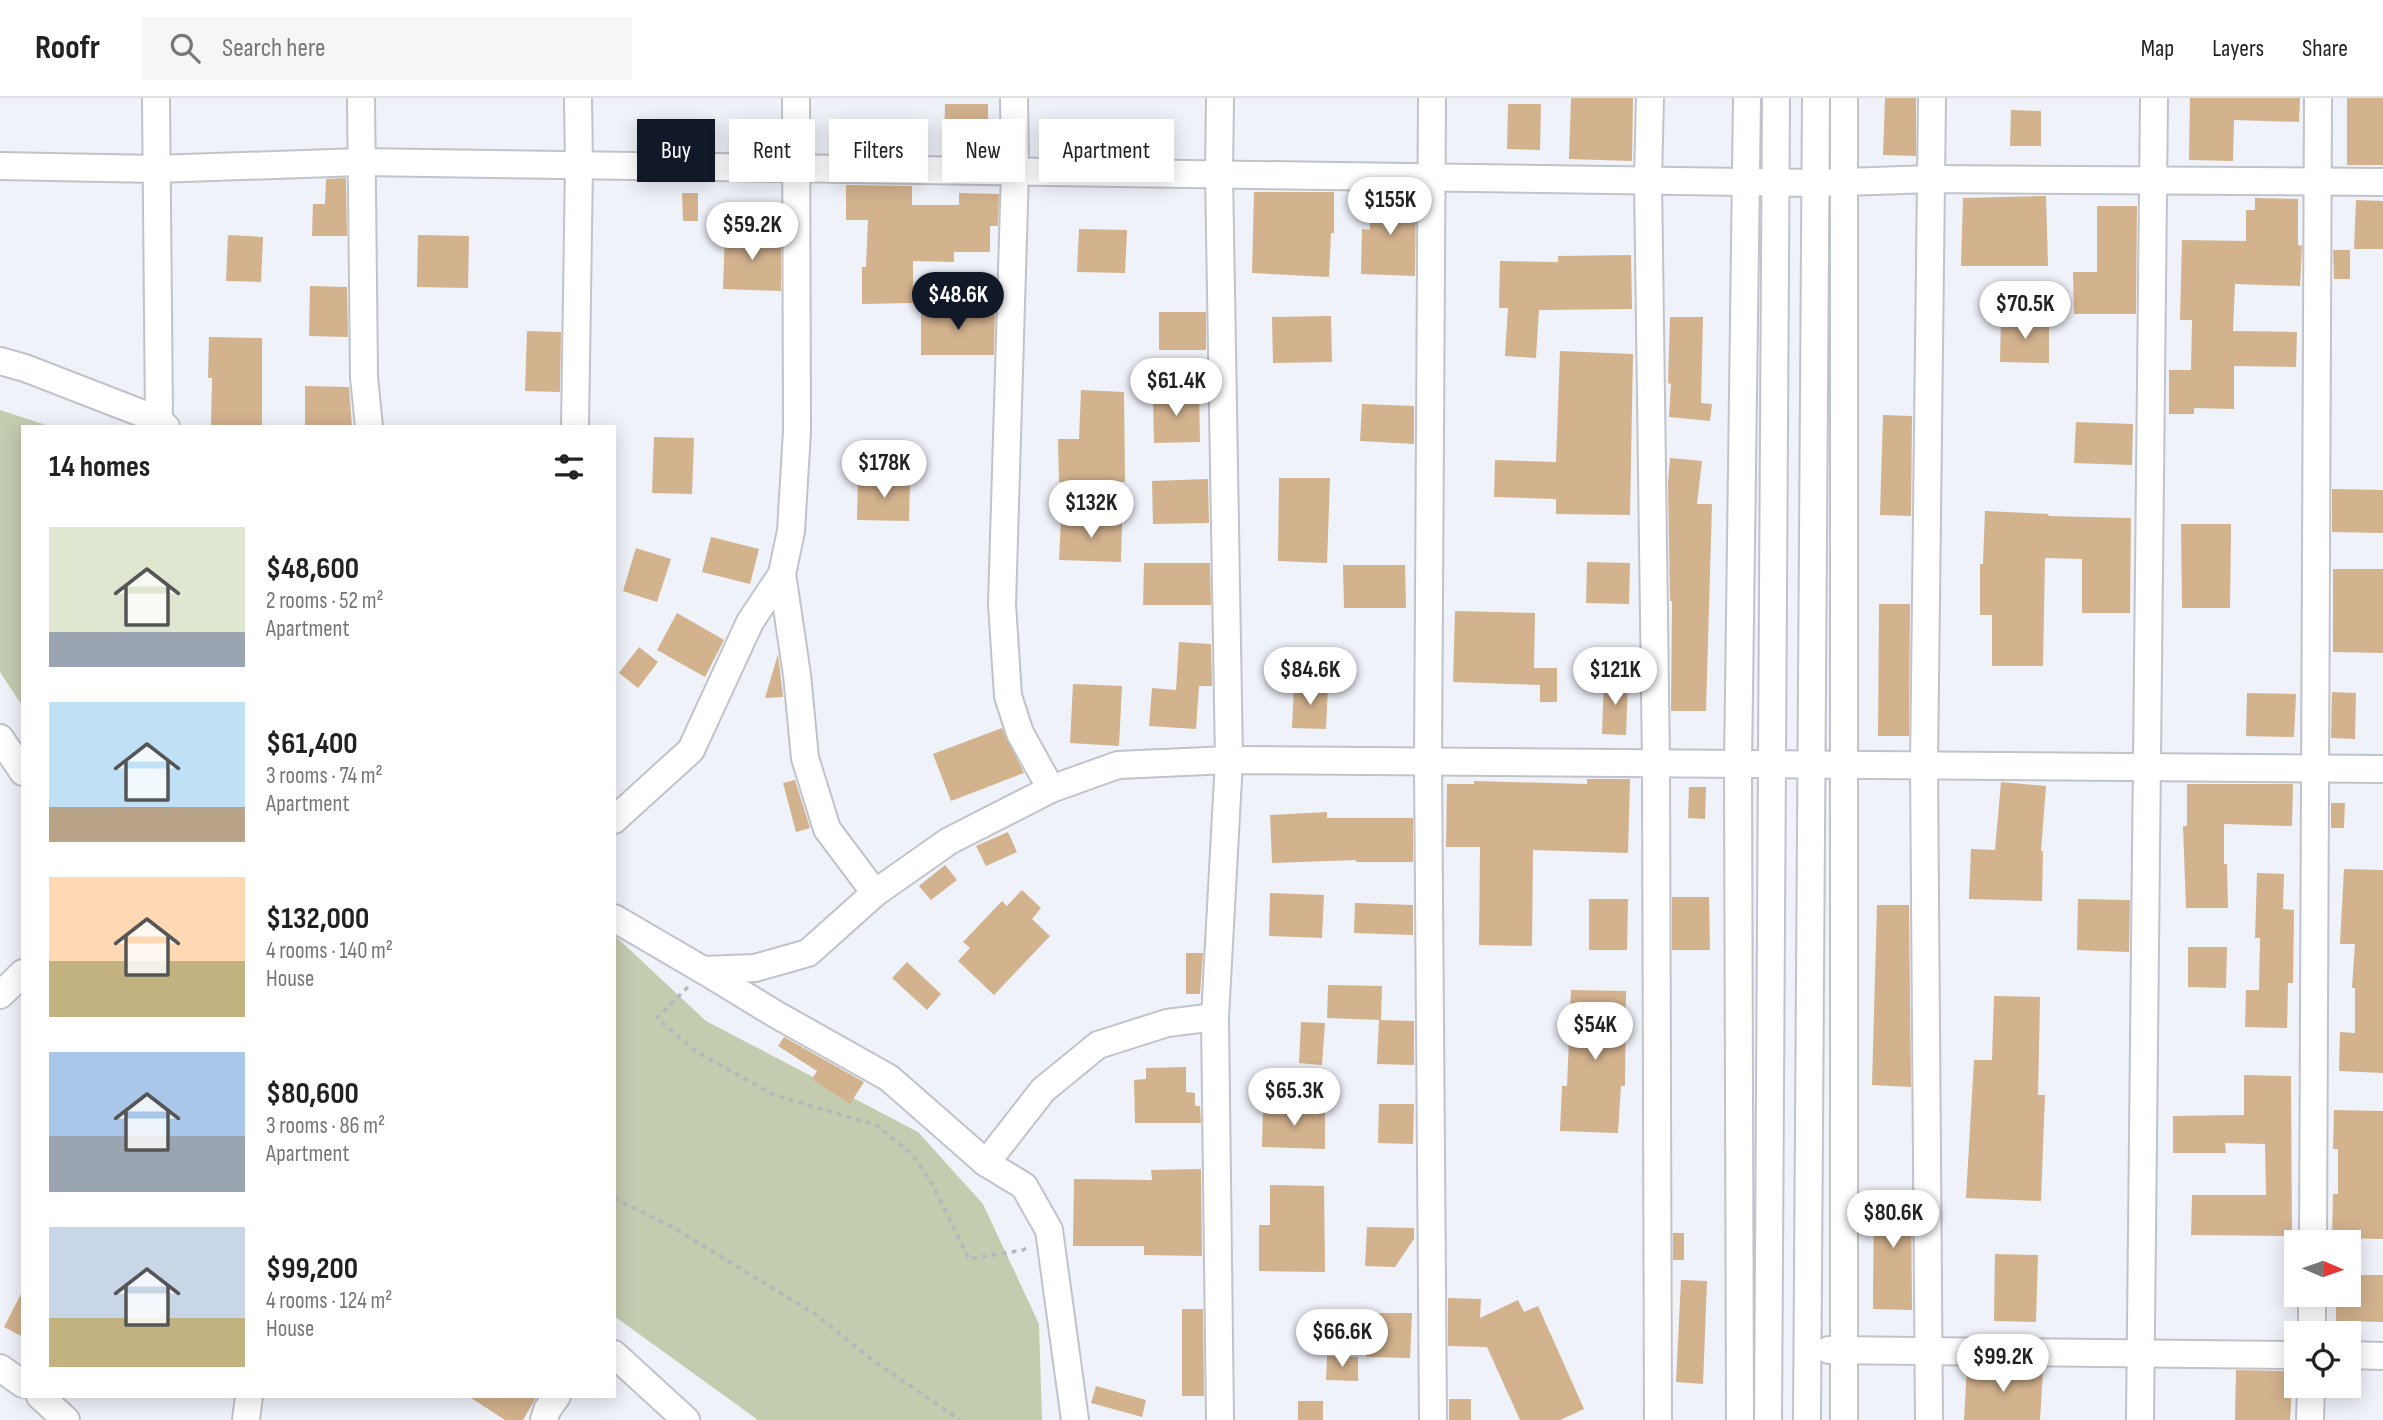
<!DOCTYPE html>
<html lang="en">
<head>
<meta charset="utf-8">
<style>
  body { margin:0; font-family:"Sofia Sans Condensed",sans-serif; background:#f6f6f6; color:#222; height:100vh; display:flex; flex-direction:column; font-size:26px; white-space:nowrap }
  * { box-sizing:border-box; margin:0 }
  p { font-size:23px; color:#767676 }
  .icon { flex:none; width:38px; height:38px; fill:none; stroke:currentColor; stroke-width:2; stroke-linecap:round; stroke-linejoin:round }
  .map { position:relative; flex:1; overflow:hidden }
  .drawer { position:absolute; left:21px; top:327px; width:595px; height:973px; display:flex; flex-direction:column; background:#fff; border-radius:0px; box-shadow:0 4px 18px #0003 }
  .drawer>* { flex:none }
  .hud { position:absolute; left:637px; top:21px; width:665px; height:63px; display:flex; gap:14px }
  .needle { width:46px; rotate:92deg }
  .fabs { position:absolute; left:2284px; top:1132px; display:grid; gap:14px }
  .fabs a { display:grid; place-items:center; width:77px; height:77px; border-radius:0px; background:#fff; box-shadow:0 4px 18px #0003; font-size:35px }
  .price { position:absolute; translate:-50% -60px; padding:0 16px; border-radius:24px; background:#fff; color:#222; font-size:23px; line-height:46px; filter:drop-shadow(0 2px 4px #0008) }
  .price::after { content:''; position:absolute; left:50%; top:42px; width:21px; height:16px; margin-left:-10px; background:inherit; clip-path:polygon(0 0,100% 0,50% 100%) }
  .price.selected { background:#111827; color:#fff }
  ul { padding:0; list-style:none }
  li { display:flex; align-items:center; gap:21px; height:175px; padding:0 28px }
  li span { display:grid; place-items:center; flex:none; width:196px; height:140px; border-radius:0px; color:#555 }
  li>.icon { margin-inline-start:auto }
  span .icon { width:84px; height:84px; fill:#fffc; stroke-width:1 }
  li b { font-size:30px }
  h2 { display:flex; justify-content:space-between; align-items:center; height:84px; padding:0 28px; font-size:30px }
  .chip { padding:0 24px; border-radius:0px; background:#fff; box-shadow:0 4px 18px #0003; font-size:24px; line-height:63px }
  .chip.selected { background:#111827; color:#fff }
  header { display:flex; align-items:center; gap:42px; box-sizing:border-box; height:98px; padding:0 35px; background:#fff; border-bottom:2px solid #e0e0e0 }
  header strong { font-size:33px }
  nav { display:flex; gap:38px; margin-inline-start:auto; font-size:24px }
  .search { width:490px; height:63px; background:#f6f6f6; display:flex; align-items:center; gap:18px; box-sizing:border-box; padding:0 24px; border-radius:0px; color:#767676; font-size:26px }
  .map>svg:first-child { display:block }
</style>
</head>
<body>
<header>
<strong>Roofr</strong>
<div class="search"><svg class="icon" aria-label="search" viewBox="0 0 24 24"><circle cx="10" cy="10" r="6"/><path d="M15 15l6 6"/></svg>Search here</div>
<nav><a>Map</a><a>Layers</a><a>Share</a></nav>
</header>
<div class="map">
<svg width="2383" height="1322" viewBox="0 0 2383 1322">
  <rect width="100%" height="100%" fill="#eff2f9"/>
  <!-- green -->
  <g fill="#c4ccb0">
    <path d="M0,312L52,329H23V609L0,574Z"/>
    <path d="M614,837L706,923L918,1034L983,1106L1039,1226L1042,1322H758L614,1218Z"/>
  </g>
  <!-- building -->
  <g fill="#d3b28e">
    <path d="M1571,0H1633L1632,63L1569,61Z"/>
    <path d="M1885,0H1916V58L1883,57Z"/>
    <path d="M2190,0H2300L2299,24L2234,22L2233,63L2189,62Z"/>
    <rect x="2347" y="0" width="36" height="67"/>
    <path d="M945,6H988V47L944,46Z"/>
    <path d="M1508,6H1541L1540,52L1507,51Z"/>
    <path d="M2011,12L2041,13V48H2010Z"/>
    <path d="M346,80L347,138H312L313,106H325L326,81Z"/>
    <path d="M846,87L912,88V107H959V95L999,96L998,128H990V154H954V164L913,163V205L862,206V169H866L868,122H846Z"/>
    <path d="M1254,94H1334V135H1331L1329,179L1252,175Z"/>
    <path d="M682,95H698V123H683Z"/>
    <path d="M1416,98L1415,178L1361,176L1362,131L1370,132L1369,99Z"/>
    <path d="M2046,98L2048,168H1961L1963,100Z"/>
    <path d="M2255,100L2298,101V147L2302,148L2300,188L2235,186L2233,233L2297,234L2296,269L2234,268V311L2194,310V316H2169V272H2191L2192,222H2180L2182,142L2246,143V112H2255Z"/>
    <path d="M2356,102L2383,103V151H2354Z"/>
    <path d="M2097,108H2137L2136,216H2074L2073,174H2097Z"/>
    <path d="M1079,131L1127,132L1125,175L1077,174Z"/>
    <path d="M725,135L781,137V193L723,191Z"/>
    <path d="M228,137L263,139L261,184L226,183Z"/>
    <path d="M418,137L469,138L468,190L417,189Z"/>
    <path d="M2333,152H2350V181H2334Z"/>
    <path d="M1631,157L1632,211L1539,212L1536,260L1505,258L1508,210H1499L1500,163L1558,164V158Z"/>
    <path d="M310,188L347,189L348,239L309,238Z"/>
    <path d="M921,211H995L994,257H921Z"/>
    <rect x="1159" y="214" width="47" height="38"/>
    <path d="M1331,218L1332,264L1273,265L1272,219Z"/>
    <path d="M1670,219H1703L1701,305L1712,306L1710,323L1669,319L1671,286L1668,285Z"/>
    <path d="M2001,220L2049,221V265L2000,264Z"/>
    <path d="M527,233L561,234L560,294L525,293Z"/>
    <path d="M209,239L262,240V329H211L212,280H208Z"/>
    <path d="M1560,253L1633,256L1630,417L1556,416V401L1494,399L1495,362L1556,364Z"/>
    <path d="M305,288L349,289L352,329H305Z"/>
    <path d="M1081,292L1124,294L1125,384H1059L1058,341H1079Z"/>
    <path d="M1199,295L1200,344L1154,345L1153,296Z"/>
    <path d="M1362,306L1414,308V346L1360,343Z"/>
    <path d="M1883,317L1912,318L1911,418L1880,417Z"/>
    <path d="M2076,324L2133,326L2132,367L2074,365Z"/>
    <path d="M654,339L694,340L692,396L652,395Z"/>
    <path d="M1670,360L1702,363L1697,406H1712L1706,613H1671L1672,503H1670L1668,385Z"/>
    <path d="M858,380L910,381L909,423L857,422Z"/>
    <path d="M1279,380H1330L1327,465L1278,463Z"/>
    <path d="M1208,381L1209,425L1153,426L1152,383Z"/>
    <path d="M2332,391L2383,392V435L2332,434Z"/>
    <path d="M1985,413L2049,416L2048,418L2131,420L2130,515H2082V461L2045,460L2043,568H1992V517H1980V466H1983Z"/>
    <path d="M1061,420L1122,423L1121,464L1059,462Z"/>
    <path d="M2181,426H2231L2230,510H2182Z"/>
    <path d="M711,439L759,451L750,486L702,474Z"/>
    <path d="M636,450L671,461L657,504L623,493Z"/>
    <path d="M1587,464L1630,465L1629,506L1586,505Z"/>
    <path d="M1144,465H1210L1211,507H1143Z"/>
    <path d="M1343,467H1405L1406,510H1344Z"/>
    <path d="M2333,471H2383V555L2333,554Z"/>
    <path d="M1879,506H1910L1909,638H1878Z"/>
    <path d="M1455,513L1535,515L1534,570H1557V604H1540V587L1453,584Z"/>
    <path d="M677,515L724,542L705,579L657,552Z"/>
    <path d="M1179,544L1211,546L1212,588H1199L1196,631L1149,628L1152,590L1176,592Z"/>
    <path d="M639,549L658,564L638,590L619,575Z"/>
    <path d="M778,556L783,599L765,600Z"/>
    <path d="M1604,581L1628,582L1626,637L1602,636Z"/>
    <path d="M1073,586L1122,588L1119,648L1070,645Z"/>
    <path d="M1294,587L1328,588L1326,631L1292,630Z"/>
    <path d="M2332,594L2356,595L2355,641L2331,640Z"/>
    <path d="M2247,595L2296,596L2294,639L2246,638Z"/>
    <path d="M1002,630L1024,675L951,703L933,656Z"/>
    <path d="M1587,681H1630L1628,755L1533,752L1532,848L1479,847L1480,749H1446L1447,686H1474V683L1587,686Z"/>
    <path d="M795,682L810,730L796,734L783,685Z"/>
    <path d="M2001,684L2046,688L2041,753H2043L2042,803L1969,801L1971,751L1995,752Z"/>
    <path d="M2187,686H2293L2292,728L2224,726V766H2227L2228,810H2186L2183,728H2187Z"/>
    <path d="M1689,689H1706L1705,721L1688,720Z"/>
    <path d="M2331,705H2345L2344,730H2331Z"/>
    <path d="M1327,714V720H1413V764H1356V762L1272,765L1270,717Z"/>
    <path d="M1008,734L1017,754L986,768L976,748Z"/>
    <path d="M945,767L957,782L931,802L919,788Z"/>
    <path d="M2344,771L2383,772V975L2339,973L2340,934L2355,935V890H2352L2355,846H2340Z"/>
    <path d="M2257,775L2284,776L2283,811L2294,812L2293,885H2288L2287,930L2245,929L2246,892H2259L2260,840H2255Z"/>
    <path d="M1022,792L1041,810L1032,821L1050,838L994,897L958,863L970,850L963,844L1002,803L1007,808Z"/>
    <path d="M1270,795L1324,797L1322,840L1269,838Z"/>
    <path d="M1672,799H1709L1710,852H1672Z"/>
    <path d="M1589,801H1628L1627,852H1589Z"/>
    <path d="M2078,801L2130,802L2129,854L2077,852Z"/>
    <path d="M1355,805L1413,807V837L1354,835Z"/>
    <path d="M1877,807H1909L1911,989L1872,987Z"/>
    <path d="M2188,849H2227L2226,890L2188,889Z"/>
    <path d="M1186,855H1203L1200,896H1186Z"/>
    <path d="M907,864L941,896L927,912L892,880Z"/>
    <path d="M1328,887L1382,888L1381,922L1327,920Z"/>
    <path d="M1571,892L1626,893L1625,988H1621L1618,1035L1560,1033L1562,988H1567Z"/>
    <path d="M1994,898L2040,899L2038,997H2045L2041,1103L1966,1100L1974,962H1992Z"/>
    <path d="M1379,922L1414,923V967L1377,966Z"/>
    <path d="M1301,924L1325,925L1322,967L1299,965Z"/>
    <path d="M784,939L864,984L850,1006L812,981L817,973L778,948Z"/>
    <path d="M1186,969V994L1195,995V1008H1200L1201,1025H1135L1134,982L1146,981V970Z"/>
    <path d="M2244,977L2291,978L2292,1138L2191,1137L2192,1097H2266L2265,1046L2225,1045L2226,1055H2173V1018L2244,1017Z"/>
    <path d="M1379,1006H1414L1413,1046L1378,1045Z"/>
    <path d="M1263,1010L1325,1011V1051L1262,1049Z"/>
    <path d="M2334,1012L2383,1013V1141L2332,1140L2333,1096H2338V1051H2333Z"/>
    <path d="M1201,1071L1202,1158L1144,1157V1148H1073L1074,1081L1152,1082L1151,1072Z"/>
    <path d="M1270,1087L1324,1088L1325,1174L1259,1173V1127H1270Z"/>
    <path d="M1874,1092H1911L1912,1212L1873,1211Z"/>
    <path d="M1367,1129L1414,1130V1141L1395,1169L1365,1168Z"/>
    <rect x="1673" y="1135" width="11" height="27"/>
    <path d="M1995,1156L2038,1157L2036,1224L1994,1223Z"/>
    <path d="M2348,1177H2383V1224L2336,1223V1197H2348Z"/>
    <path d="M1681,1182L1707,1183L1703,1286L1676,1284Z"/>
    <path d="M23,1192V1239L4,1229Z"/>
    <path d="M1448,1200L1481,1201L1480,1220L1518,1202L1524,1214L1538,1208L1584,1311L1560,1322H1520L1487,1249L1448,1248Z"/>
    <path d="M1182,1211H1203L1204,1298H1182Z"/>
    <path d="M1367,1215H1412L1410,1260L1366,1259Z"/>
    <path d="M1327,1258L1358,1259V1283L1326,1282Z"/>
    <path d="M1967,1269L2043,1273L2040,1322H1964Z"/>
    <path d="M2236,1272L2293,1273L2290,1322H2235Z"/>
    <path d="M1096,1288L1146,1302L1142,1319L1091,1305Z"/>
    <path d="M468,1298H537L523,1322H505Z"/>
    <rect x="1449" y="1301" width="22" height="21"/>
    <rect x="1298" y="1303" width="25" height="19"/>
  </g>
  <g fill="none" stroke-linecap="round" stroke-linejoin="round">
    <defs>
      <g id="minor">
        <path d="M156,0L159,322"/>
        <path d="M361,0L364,279L369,329"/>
        <path d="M1014,0L1015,73L1002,506L1008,598L1020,635L1051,691"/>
        <path d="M1432,0L1428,664L1433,1322"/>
        <path d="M1650,0L1648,81L1656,665L1658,1322"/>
        <path d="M1844,0V1322"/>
        <path d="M0,68L156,71L360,64L1816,85L1931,81L2383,84"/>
        <path d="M0,263L25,270L159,322L166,329"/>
        <path d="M575,329L579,67L578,0"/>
        <path d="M782,476L797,577L805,660L827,731L875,795"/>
        <path d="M0,640L23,674"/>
        <path d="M614,722L691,652L750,524L782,476L791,433L797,333L796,0"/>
        <path d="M614,820L703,872L755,870L808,855L875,795L949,743L1051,691L1118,667L1229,662L2383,671"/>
        <path d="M703,872L777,917L889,980L986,1065L1043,992L1098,947L1167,925L1215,919"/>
        <path d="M0,897L23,875"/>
        <path d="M986,1065L1024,1088L1049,1132L1075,1322"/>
        <path d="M2313,1144L2318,0"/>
        <path d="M2312,1236V1197"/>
        <path d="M1829,1252L2296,1257"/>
        <path d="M614,1256L686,1322"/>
        <path d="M2348,1257L2383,1258"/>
        <path d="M0,1270L23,1286"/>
        <path d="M40,1298L66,1322"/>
        <path d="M246,1322L249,1298"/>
        <path d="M544,1322L547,1312L557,1298"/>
        <path d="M1220,1322L1215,919L1229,662L1219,76L1220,0"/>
        <path d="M1740,1322L1738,667L1747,0"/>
        <path d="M1768,1322L1776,0"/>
        <path d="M1807,1322L1816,0"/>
        <path d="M1929,1322L1924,667L1932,0"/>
        <path d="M2140,1322L2154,0"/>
        <path d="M2310,1322L2311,1288"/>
      </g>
    </defs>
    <!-- minor casing -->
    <use href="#minor" stroke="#c0c3c9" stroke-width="30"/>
    <!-- path -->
    <g stroke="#b5b7bd" stroke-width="3.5" stroke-dasharray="5 5" stroke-linecap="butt">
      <path d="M688,889L657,920L695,953L774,997L876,1027L913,1057L932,1086L969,1161L1023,1152L1028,1149"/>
      <path d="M614,1100L674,1130L815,1216L871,1261L960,1322"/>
    </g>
    <!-- minor -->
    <use href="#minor" stroke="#fff" stroke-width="26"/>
  </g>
</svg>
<div class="fabs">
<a><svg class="needle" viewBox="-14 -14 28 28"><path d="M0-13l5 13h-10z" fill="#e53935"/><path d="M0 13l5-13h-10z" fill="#767676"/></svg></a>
<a><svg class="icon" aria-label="locate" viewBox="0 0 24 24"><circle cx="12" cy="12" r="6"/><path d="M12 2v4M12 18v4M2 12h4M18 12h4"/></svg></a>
</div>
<b class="price" style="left:1390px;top:139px">$155K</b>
<b class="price" style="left:752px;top:164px">$59.2K</b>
<b class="price selected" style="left:958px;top:234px">$48.6K</b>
<b class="price" style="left:2025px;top:243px">$70.5K</b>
<b class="price" style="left:1176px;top:320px">$61.4K</b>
<b class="price" style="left:884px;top:402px">$178K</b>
<b class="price" style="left:1091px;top:442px">$132K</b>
<b class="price" style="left:1310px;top:609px">$84.6K</b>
<b class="price" style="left:1615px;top:609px">$121K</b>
<b class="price" style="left:1595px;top:964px">$54K</b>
<b class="price" style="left:1294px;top:1030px">$65.3K</b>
<b class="price" style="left:1893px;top:1152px">$80.6K</b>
<b class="price" style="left:1342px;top:1271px">$66.6K</b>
<b class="price" style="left:2003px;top:1296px">$99.2K</b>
<div class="hud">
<a class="chip selected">Buy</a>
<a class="chip">Rent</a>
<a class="chip">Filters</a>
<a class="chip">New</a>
<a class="chip">Apartment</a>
</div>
<section class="drawer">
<h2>14 homes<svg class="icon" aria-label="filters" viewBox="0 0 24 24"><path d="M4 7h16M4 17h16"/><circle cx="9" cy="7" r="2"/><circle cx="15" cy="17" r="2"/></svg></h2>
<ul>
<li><span style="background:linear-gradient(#dfe7d0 75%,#9aa5b1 0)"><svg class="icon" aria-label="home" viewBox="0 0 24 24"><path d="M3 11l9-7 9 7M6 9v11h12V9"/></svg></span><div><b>$48,600</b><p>2 rooms · 52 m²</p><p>Apartment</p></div></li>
<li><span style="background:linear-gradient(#bfe0f5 75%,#b9a48a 0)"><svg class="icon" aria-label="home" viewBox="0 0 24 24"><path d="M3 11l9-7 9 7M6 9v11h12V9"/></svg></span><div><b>$61,400</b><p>3 rooms · 74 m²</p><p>Apartment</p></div></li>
<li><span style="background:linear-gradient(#ffd9b3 60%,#c2b280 0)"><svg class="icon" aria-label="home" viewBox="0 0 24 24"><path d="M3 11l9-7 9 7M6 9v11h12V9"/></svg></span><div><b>$132,000</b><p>4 rooms · 140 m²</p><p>House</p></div></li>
<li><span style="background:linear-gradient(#a9c7e8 60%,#9aa5b1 0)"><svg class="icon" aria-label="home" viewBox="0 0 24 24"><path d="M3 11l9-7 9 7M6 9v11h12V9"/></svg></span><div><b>$80,600</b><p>3 rooms · 86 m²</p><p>Apartment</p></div></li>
<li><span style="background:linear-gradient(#c9d6e8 65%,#c2b280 0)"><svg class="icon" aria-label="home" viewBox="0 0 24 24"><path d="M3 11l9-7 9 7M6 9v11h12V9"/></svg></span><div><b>$99,200</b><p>4 rooms · 124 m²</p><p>House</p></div></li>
</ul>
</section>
</div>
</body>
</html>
